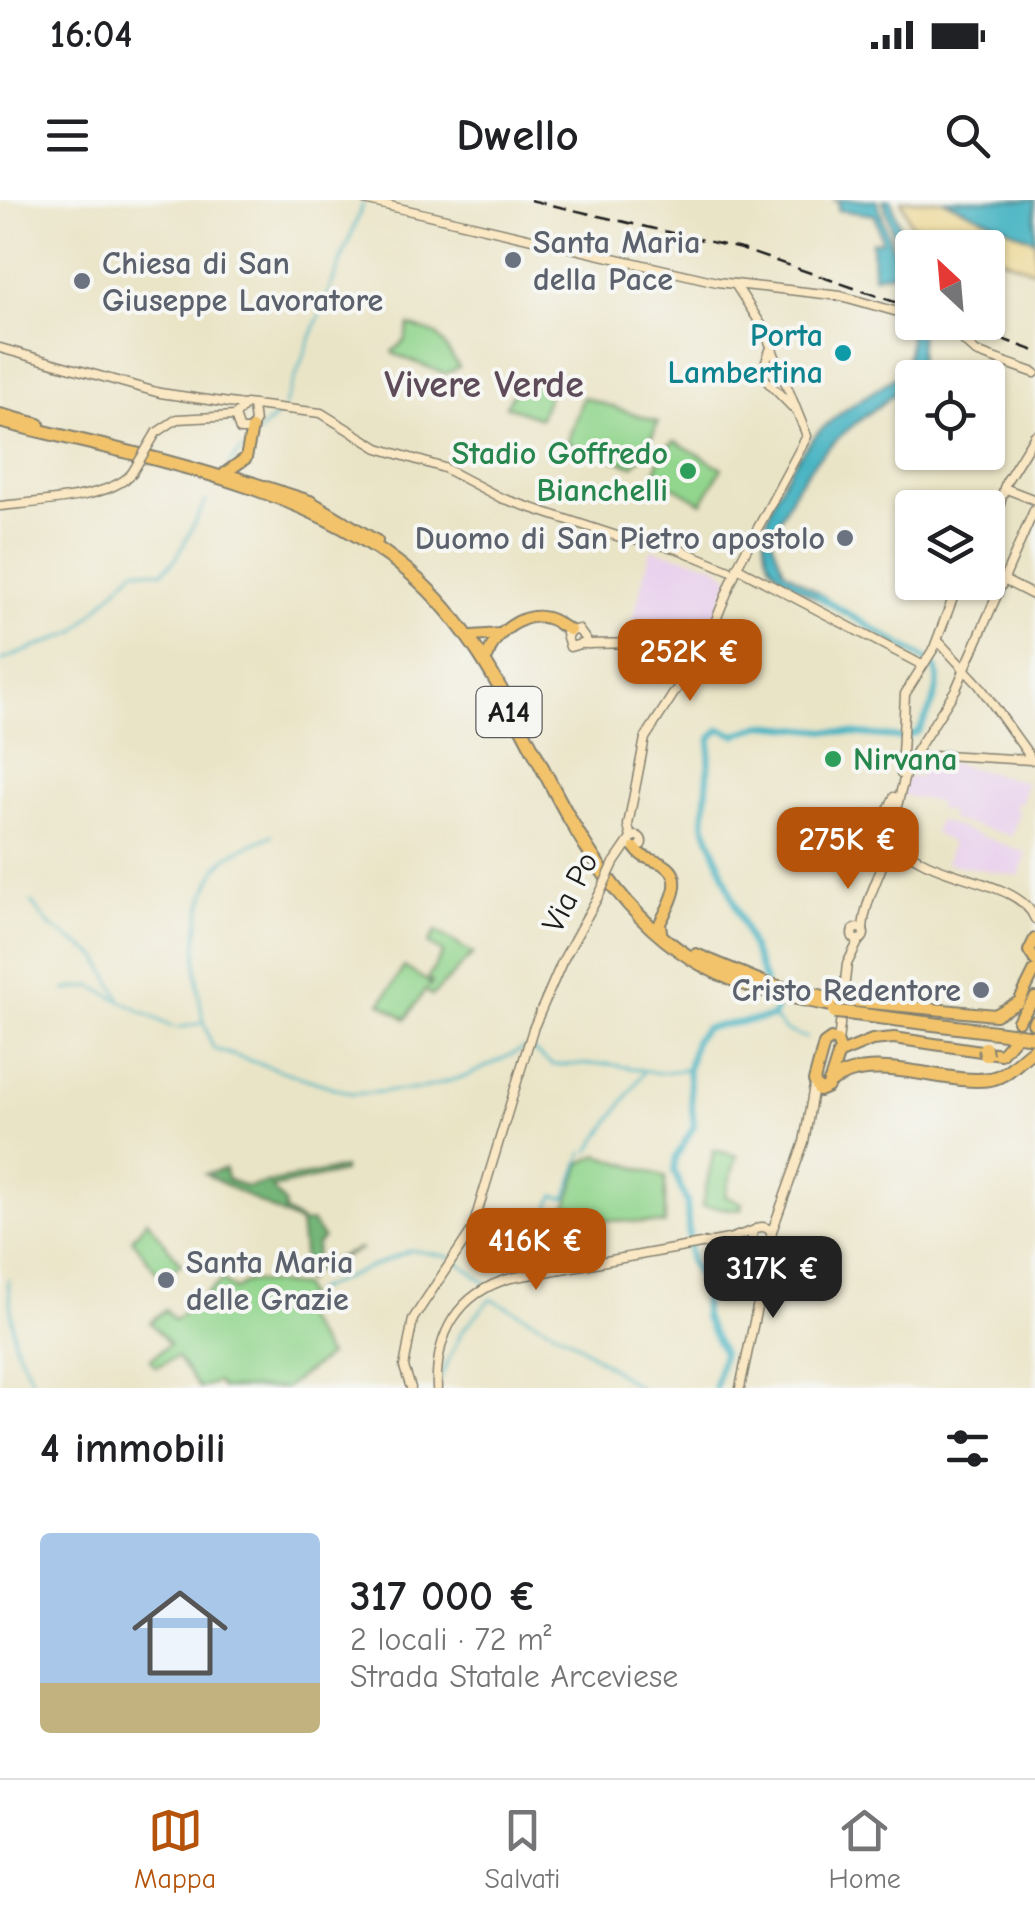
<!DOCTYPE html>
<html lang="it">
<head>
<meta charset="utf-8">
<style>
  body { margin:0; font-family:"Comic Neue",sans-serif; background:#f2f2f2; color:#202124; height:100vh; display:flex; flex-direction:column; font-size:38px; white-space:nowrap }
  * { box-sizing:border-box; margin:0 }
  p { font-size:32px; color:#757577 }
  .icon { flex:none; width:55px; height:55px; fill:none; stroke:currentColor; stroke-width:2; stroke-linecap:round; stroke-linejoin:round }
  .map { position:relative; height:1188px; overflow:hidden }
  .panel { display:flex; flex-direction:column; background:#fff; flex:1 }
  .panel>* { flex:none }
  .needle { width:65px; rotate:334deg }
  .buttons { position:absolute; left:895px; top:30px; display:grid; gap:20px }
  .buttons a { display:grid; place-items:center; width:110px; height:110px; border-radius:10px; background:#fff; box-shadow:0 2px 8px #0004; font-size:50px }
  .price { position:absolute; translate:-50% -85px; padding:0 22px; border-radius:20px; background:#b45309; color:#fff; font-size:32px; line-height:65px; filter:drop-shadow(0 2px 5px #0008) }
  .price::after { content:''; position:absolute; left:50%; top:60px; width:30px; height:22px; margin-left:-15px; background:inherit; clip-path:polygon(0 0,100% 0,50% 100%) }
  .price.selected { background:#222; color:#fff }
  ul { padding:0; list-style:none }
  li { display:flex; align-items:center; gap:30px; height:250px; padding:0 40px }
  li+li { border-top:2px solid #e0e0e0 }
  li span { display:grid; place-items:center; flex:none; width:280px; height:200px; border-radius:10px; color:#555 }
  li>.icon { margin-inline-start:auto }
  span .icon { width:120px; height:120px; fill:#fffc; stroke-width:1 }
  li b { font-size:42px }
  h2 { display:flex; justify-content:space-between; align-items:center; height:120px; padding:0 40px; font-size:42px }
  .status { display:flex; justify-content:space-between; align-items:center; height:70px; padding:0 50px; background:#fff; direction:ltr }
  .status svg { height:28px; fill:currentColor }
  header { display:flex; justify-content:space-between; align-items:center; height:130px; padding:0 40px; background:#fff; font-size:45px; font-weight:700 }
  .tab-bar { display:flex; justify-content:space-around; align-items:center; height:140px; border-top:2px solid #e0e0e0; background:#fff; font-size:28px; color:#757577 }
  .tab-bar a { display:grid; justify-items:center; gap:5px }
  .tab-bar .selected { color:#b45309 }
  .map>svg:first-child { display:block }
</style>
</head>
<body>
<div class="status"><b>16:04</b><svg viewBox="0 0 49 12"><path d="M0 12V9h3v3zM5 12V6h3v6zM10 12V3h3v9zM15 12V0h3v12zM26 1h20v11H26zM47 4h2v5h-2z"/></svg></div>
<header><svg class="icon" aria-label="menu" viewBox="0 0 24 24"><path d="M4 6h16M4 12h16M4 18h16"/></svg>Dwello<svg class="icon" aria-label="search" viewBox="0 0 24 24"><circle cx="10" cy="10" r="6"/><path d="M15 15l6 6"/></svg></header>
<div class="map">
<svg width="1035" height="1188" viewBox="0 0 1035 1188">
  <rect width="100%" height="100%" fill="#f6f6f2"/>
  <filter id="ink" filterUnits="userSpaceOnUse"><feTurbulence type="fractalNoise" baseFrequency=".01" numOctaves="2"/><feDisplacementMap in="SourceGraphic" scale="20" xChannelSelector="R" yChannelSelector="G"/><feConvolveMatrix kernelMatrix="1 2 1 2 8 2 1 2 1" color-interpolation-filters="sRGB"/></filter>
  <filter id="wash" filterUnits="userSpaceOnUse"><feTurbulence type="fractalNoise" baseFrequency=".0048" numOctaves="4" result="noise"/><feDisplacementMap in="SourceGraphic" scale="40" xChannelSelector="R" yChannelSelector="G"/><feGaussianBlur stdDeviation="2.25" result="paint"/><feColorMatrix in="noise" values="0 0 0 0 0 0 0 0 0 0 0 0 0 0 0 0 0 1.4 0 .05"/><feComposite in="paint" operator="in"/></filter>
  <g filter="url(#wash)">
    <rect width="100%" height="100%" fill="#eae4c6"/>
    <!-- built -->
    <g fill="#e9d2ed">
      <path d="M651,349L715,365L730,377L707,438L627,443Z"/>
      <path d="M931,558L1026,582L1021,603L1016,602L1014,609L1019,611L1012,636L949,619L951,613L937,608L938,602L902,595L907,577L919,578L921,567L913,563Z"/>
      <path d="M938,620L1027,653L1019,676L946,663L952,643L934,633Z"/>
    </g>
    <!-- green -->
    <g fill="#92d58d" stroke="#577854" stroke-width="2.5">
      <path d="M409,125L437,135L459,167L445,174L394,154L393,151L405,141Z"/>
      <path d="M533,182L552,186L540,218L506,206L519,183Z"/>
      <path d="M583,197L658,222L645,253L633,266L567,243Z"/>
      <path d="M675,241L722,268L702,303L654,275L663,250Z"/>
      <path d="M436,731L473,754L432,796L425,790L406,819L381,803L404,767L430,783L428,787L432,783L428,778L443,753L428,744Z"/>
      <path d="M714,950L737,956L725,996L742,1003L741,1010L702,1006Z"/>
      <path d="M598,955L665,977V1024L563,1017L581,963Z"/>
      <path d="M147,1020L181,1064L161,1078L132,1039Z"/>
      <path d="M223,1080L234,1090L248,1081L302,1086L308,1101L300,1114L328,1156L285,1188H222L217,1182L199,1188L177,1157L156,1167L150,1160L169,1144L150,1122L165,1110L174,1120Z"/>
    </g>
    <!-- forest -->
    <path fill="#75b678" stroke="#48694a" stroke-width="2.5" d="M343,968V972L272,988L285,1004V1012L304,1023L312,1022L323,1038L317,1044L314,1067L362,1048L310,1073L306,1081L300,1024L205,974L225,969L227,979L246,987Z"/>
    <!-- sand -->
    <path fill="#eeda9e" stroke="#857b5d" stroke-width="2.5" d="M901,0H943L1035,40V71L988,53V48L973,47L911,24Z"/>
    <!-- water -->
    <g fill="#46b4c2" stroke="#31686f" stroke-width="2.5">
      <path d="M833,0H877L900,72L873,76L872,42L882,41L875,15L838,10L839,1Z"/>
      <path d="M883,0H891L912,62V122L921,123L919,161L911,182C845,231 800,258 772,340L784,370L826,398L824,402C806,392 785,383 773,367C746,330 791,262 817,234C839,210 873,193 899,174C926,142 895,37 883,0Z"/>
      <path d="M943,0H1035V40L1023,35Z"/>
    </g>
    <g fill="none" stroke-linecap="round" stroke-linejoin="round">
      <!-- stream -->
      <g stroke="#46b4c2" stroke-width="2.5">
        <path d="M284,206L363,4"/>
        <path d="M256,235L279,213"/>
        <path d="M228,265L243,249"/>
        <path d="M0,461L75,432L135,369L162,372L176,359L206,301"/>
        <path d="M272,635C259,643 233,650 224,660C187,700 191,803 214,849L353,894L420,889L467,876L525,848"/>
        <path d="M31,702L50,726L98,757L120,798"/>
        <path d="M65,790L92,786L172,827"/>
        <path d="M773,817L785,830L806,838"/>
        <path d="M177,828L203,823"/>
        <path d="M531,849L553,865L609,864L658,873L688,869"/>
        <path d="M589,952L643,873"/>
        <path d="M455,1060L487,1084"/>
        <path d="M531,1068L551,1002L554,996L566,998L583,952"/>
        <path d="M8,1080L14,1142L36,1188"/>
        <path d="M312,1092L411,1050L450,1057"/>
        <path d="M492,1099L569,1138L639,1188"/>
        <path d="M439,1181L462,1131L490,1100"/>
      </g>
      <!-- river -->
      <g stroke="#46b4c2" stroke-width="6">
        <path d="M765,782L704,623L711,538L720,529L736,535L762,525L904,538L918,532C929,512 946,485 933,464L818,396"/>
        <path d="M715,1188L723,1153L704,1117L703,1084L690,1062L687,1003L674,971L676,957L694,926L688,869L695,840L705,828L773,817L776,811L770,794"/>
      </g>
    </g>
  </g>
  <g filter="url(#ink)">
    <g fill="none" stroke-linecap="round" stroke-linejoin="round">
      <defs>
        <g id="secondary">
          <path d="M364,0L717,82L841,96L912,116"/>
          <path d="M735,84L764,129L807,236L737,367"/>
          <path d="M932,122L954,132L976,152L1035,173"/>
          <path d="M0,148L160,193L243,205"/>
          <path d="M770,150L761,175L795,210"/>
          <path d="M253,206L255,223L250,230H240L235,216L246,204L321,213L378,248L444,268L501,298L620,337"/>
          <path d="M156,233L177,219L235,216"/>
          <path d="M1004,288L1035,300"/>
          <path d="M0,306C34,302 111,299 132,273"/>
          <path d="M624,337L678,349L729,370"/>
          <path d="M988,345L1006,282L1035,235"/>
          <path d="M738,368L922,465"/>
          <path d="M988,372L1035,396"/>
          <path d="M584,443L570,447L566,434L578,429L589,444"/>
          <path d="M584,444L707,442"/>
          <path d="M936,444L940,443L979,485L1029,555"/>
          <path d="M912,561L944,555L1031,560"/>
          <path d="M901,574L905,494L934,448L959,382"/>
          <path d="M883,620L894,597"/>
          <path d="M892,625L908,564L956,489L1035,308"/>
          <path d="M894,635C917,682 1018,675 1035,719"/>
          <circle cx="636" cy="642" r="6"/>
          <path d="M631,638L628,625L645,538L707,442L735,373"/>
          <path d="M614,663L629,641"/>
          <circle cx="858" cy="734" r="6"/>
          <path d="M863,730C865,691 891,662 892,625L887,619L880,623L871,662L881,665"/>
          <path d="M838,842L847,764L859,740"/>
          <circle cx="762" cy="1037" r="10"/>
          <path d="M771,1034L804,942L814,886"/>
          <path d="M411,1188L404,1167L413,1119L472,1030L533,829L562,762L600,693"/>
          <path d="M437,1188C435,1134 458,1093 511,1078L729,1039L755,1030"/>
          <path d="M740,1188L771,1041"/>
        </g>
        <g id="primary">
          <path d="M0,214L39,224"/>
          <path d="M225,273L246,258L252,228"/>
          <path d="M229,275L310,301L377,341"/>
          <path d="M472,436L500,434"/>
          <path d="M488,456C493,434 524,411 547,418C556,420 562,427 570,430"/>
          <path d="M635,648C641,657 645,657 655,661C691,672 670,703 660,723L661,732"/>
          <path d="M1035,739L1029,751L1035,760"/>
          <path d="M696,754L766,783L837,799"/>
          <path d="M850,801L995,815L1019,802L1035,770"/>
          <path d="M1018,821L1035,798"/>
          <path d="M831,839L837,841L840,849L828,887L819,891L814,881L824,844Z"/>
          <path d="M838,854L872,840L894,838L1001,854L1015,838"/>
        </g>
        <g id="highway">
          <path d="M0,221C135,256 301,281 409,372C538,481 552,683 706,767C746,789 792,797 836,806"/>
          <path d="M847,813L1035,837"/>
          <path d="M1034,823L1035,822"/>
          <path d="M830,882C874,850 944,886 990,879C1009,876 1020,858 1035,849"/>
        </g>
      </defs>
      <!-- secondary casing -->
      <use href="#secondary" stroke="#838071" stroke-width="11"/>
      <!-- primary casing -->
      <use href="#primary" stroke="#838071" stroke-width="14"/>
      <!-- highway casing -->
      <use href="#highway" stroke="#838071" stroke-width="16"/>
      <!-- secondary -->
      <use href="#secondary" stroke="#fae7c3" stroke-width="8"/>
      <!-- primary -->
      <use href="#primary" stroke="#f2c36a" stroke-width="10"/>
      <!-- highway -->
      <use href="#highway" stroke="#f2c36a" stroke-width="12"/>
      <!-- rail -->
      <g stroke="#1c1c1c" stroke-width="2.5" stroke-dasharray="15 8" stroke-linecap="butt">
        <path d="M530,0L741,49L912,108"/>
        <path d="M955,122L1035,151"/>
      </g>
      <defs>
        <g id="secondary-bridge">
          <path d="M132,273L156,233"/>
          <path d="M600,693L614,663"/>
        </g>
        <path id="primary-bridge" d="M837,799L850,801"/>
        <g id="highway-bridge">
          <path d="M835,812L847,813"/>
          <path d="M985,848L986,855"/>
        </g>
      </defs>
      <!-- secondary-bridge casing -->
      <use href="#secondary-bridge" stroke="#838071" stroke-width="11" stroke-linecap="butt"/>
      <!-- primary-bridge casing -->
      <use href="#primary-bridge" stroke="#838071" stroke-width="14" stroke-linecap="butt"/>
      <!-- highway-bridge casing -->
      <use href="#highway-bridge" stroke="#838071" stroke-width="16" stroke-linecap="butt"/>
      <!-- secondary-bridge -->
      <use href="#secondary-bridge" stroke="#fae7c3" stroke-width="8"/>
      <!-- primary-bridge -->
      <use href="#primary-bridge" stroke="#f2c36a" stroke-width="10"/>
      <!-- highway-bridge -->
      <use href="#highway-bridge" stroke="#f2c36a" stroke-width="12"/>
    </g>
  </g>
  <!-- markers -->
  <g fill="#6b7280" stroke="#f6f6f2" stroke-width="4">
    <circle cx="513" cy="60" r="10"/>
    <circle cx="82" cy="81" r="10"/>
    <circle cx="845" cy="338" r="10"/>
    <circle cx="981" cy="790" r="10"/>
    <circle cx="166" cy="1080" r="10"/>
  </g>
  <circle fill="#0f9aa8" stroke="#f6f6f2" stroke-width="4" cx="843" cy="153" r="10"/>
  <g fill="#2e9e5b" stroke="#f6f6f2" stroke-width="4">
    <circle cx="688" cy="271" r="10"/>
    <circle cx="833" cy="559" r="10"/>
  </g>
  <g text-anchor="middle" dominant-baseline="central" stroke-width="8" stroke-linejoin="round" paint-order="stroke">
    <!-- shield labels -->
    <rect fill="#f6f6f2" stroke="#5d5d5c" stroke-width="2.5" x="476.5" y="487" width="65" height="50" rx="8"/>
    <g font-size="30" font-weight="bold" fill="#1c1c1c">
      <text x="509" y="512">A14</text>
    </g>
    <!-- worship labels -->
    <g font-size="32" font-weight="bold" fill="#5b616d" stroke="#f6f6f2" text-anchor="start">
      <text x="533" y="42">Santa Maria<tspan x="533" dy="37">della Pace</tspan></text>
      <text x="102" y="63">Chiesa di San<tspan x="102" dy="37">Giuseppe Lavoratore</tspan></text>
      <text x="825" y="338" text-anchor="end">Duomo di San Pietro apostolo</text>
      <text x="961" y="790" text-anchor="end">Cristo Redentore</text>
      <text x="186" y="1062">Santa Maria<tspan x="186" dy="37">delle Grazie</tspan></text>
    </g>
    <!-- culture labels -->
    <g font-size="32" font-weight="bold" fill="#0d838f" stroke="#f6f6f2" text-anchor="end">
      <text x="823" y="135">Porta<tspan x="823" dy="37">Lambertina</tspan></text>
    </g>
    <!-- leisure labels -->
    <g font-size="32" font-weight="bold" fill="#27864d" stroke="#f6f6f2" text-anchor="end">
      <text x="668" y="253">Stadio Goffredo<tspan x="668" dy="37">Bianchelli</tspan></text>
      <text x="853" y="559" text-anchor="start">Nirvana</text>
    </g>
    <!-- street labels -->
    <g font-size="32" fill="#1c1c1c" stroke="#f6f6f2">
      <text transform="translate(570 692) rotate(-63)">Via Po</text>
    </g>
    <!-- quarter labels -->
    <g font-size="38" font-weight="bold" fill="#5f4c5a" stroke="#f6f6f2">
      <text x="484" y="185">Vivere Verde</text>
    </g>
  </g>
</svg>
<div class="buttons">
<a><svg class="needle" viewBox="-14 -14 28 28"><path d="M0-13l5 13h-10z" fill="#e53935"/><path d="M0 13l5-13h-10z" fill="#757577"/></svg></a>
<a><svg class="icon" aria-label="locate" viewBox="0 0 24 24"><circle cx="12" cy="12" r="6"/><path d="M12 2v4M12 18v4M2 12h4M18 12h4"/></svg></a>
<a><svg class="icon" aria-label="layers" viewBox="0 0 24 24"><path d="M12 4l9 5-9 5-9-5zM3 14l9 5 9-5"/></svg></a>
</div>
<b class="price" style="left:690px;top:504px">252K €</b>
<b class="price" style="left:848px;top:692px">275K €</b>
<b class="price" style="left:536px;top:1093px">416K €</b>
<b class="price selected" style="left:773px;top:1121px">317K €</b>
</div>
<section class="panel">
<h2>4 immobili<svg class="icon" aria-label="filters" viewBox="0 0 24 24"><path d="M4 7h16M4 17h16"/><circle cx="9" cy="7" r="2"/><circle cx="15" cy="17" r="2"/></svg></h2>
<ul>
<li><span style="background:linear-gradient(#a9c7e8 75%,#c2b280 0)"><svg class="icon" aria-label="home" viewBox="0 0 24 24"><path d="M3 11l9-7 9 7M6 9v11h12V9"/></svg></span><div><b>317 000 €</b><p>2 locali · 72 m²</p><p>Strada Statale Arceviese</p></div></li>
</ul>
</section>
<nav class="tab-bar">
<a class="selected"><svg class="icon" aria-label="map" viewBox="0 0 24 24"><path d="M3 6l6-2 6 2 6-2v14l-6 2-6-2-6 2zM9 4v14M15 6v14"/></svg>Mappa</a>
<a><svg class="icon" aria-label="saved" viewBox="0 0 24 24"><path d="M7 4h10v16l-5-4-5 4z"/></svg>Salvati</a>
<a><svg class="icon" aria-label="home" viewBox="0 0 24 24"><path d="M3 11l9-7 9 7M6 9v11h12V9"/></svg>Home</a>
</nav>
</body>
</html>
